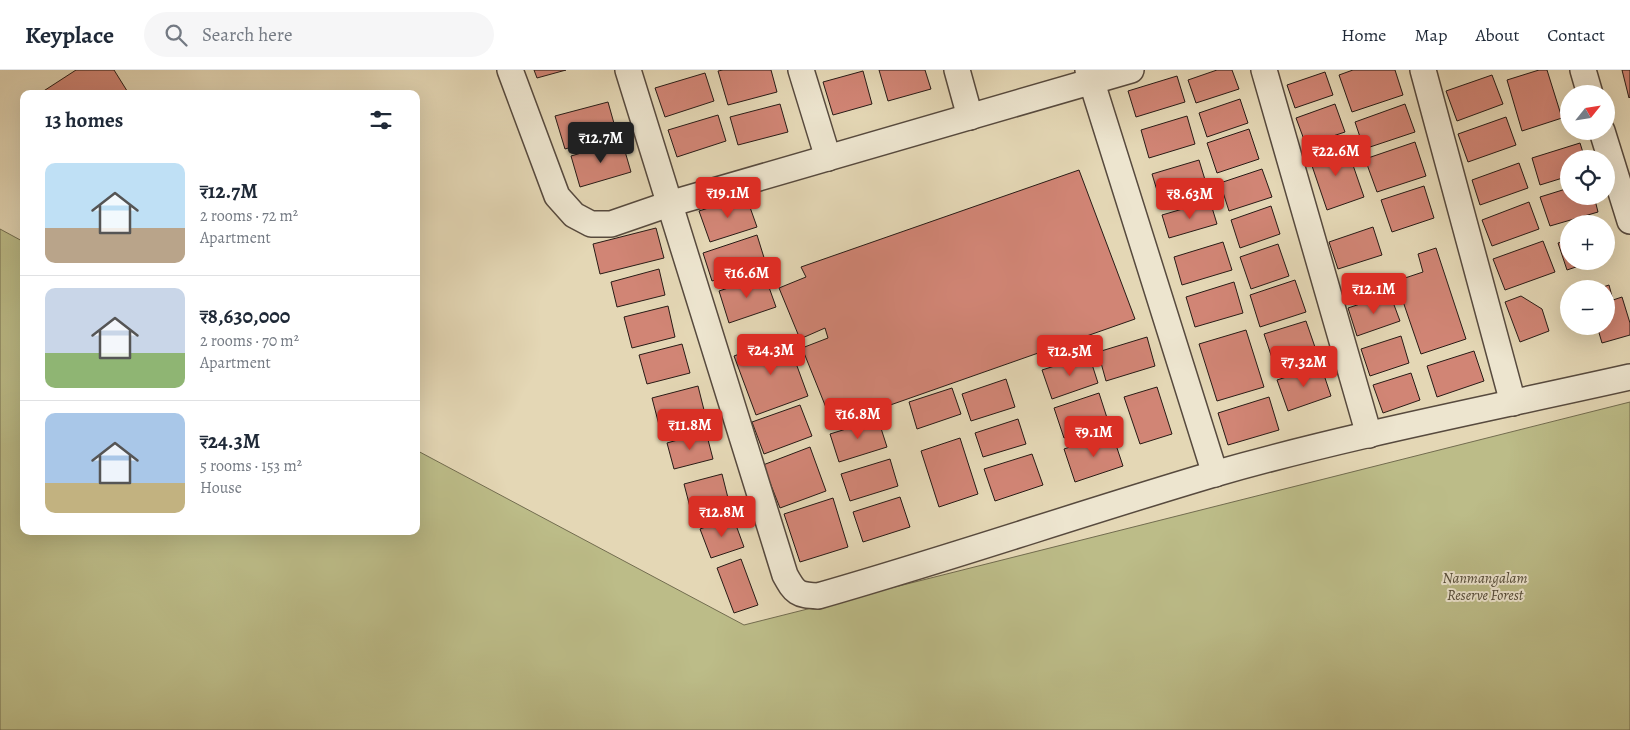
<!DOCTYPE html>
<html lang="en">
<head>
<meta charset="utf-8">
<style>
  body { margin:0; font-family:Alegreya,serif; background:#f6f6f7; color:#1f2937; height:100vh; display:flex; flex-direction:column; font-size:19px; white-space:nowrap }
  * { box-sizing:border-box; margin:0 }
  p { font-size:16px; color:#747a83 }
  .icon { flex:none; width:28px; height:28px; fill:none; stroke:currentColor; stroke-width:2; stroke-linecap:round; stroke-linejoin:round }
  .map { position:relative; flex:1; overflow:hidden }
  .panel { position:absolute; left:20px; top:20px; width:400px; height:445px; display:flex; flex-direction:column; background:#fff; border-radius:10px; box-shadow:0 5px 20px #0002 }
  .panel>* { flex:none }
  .needle { width:32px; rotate:60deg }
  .controls { position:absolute; left:1560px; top:15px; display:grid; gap:10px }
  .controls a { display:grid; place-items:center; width:55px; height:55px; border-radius:50%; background:#fff; box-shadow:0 5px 20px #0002; font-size:25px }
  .price { position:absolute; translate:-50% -42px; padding:0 11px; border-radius:5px; background:#d93025; color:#fff; font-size:16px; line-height:32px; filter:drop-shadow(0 1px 2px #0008) }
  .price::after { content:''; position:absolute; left:50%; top:30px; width:15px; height:11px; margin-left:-8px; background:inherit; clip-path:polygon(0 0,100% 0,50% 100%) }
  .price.active { background:#222; color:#fff }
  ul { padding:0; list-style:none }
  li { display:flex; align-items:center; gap:15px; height:125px; padding:0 25px }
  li+li { border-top:1px solid #e0e1e3 }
  li span { display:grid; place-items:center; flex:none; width:140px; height:100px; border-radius:10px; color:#555 }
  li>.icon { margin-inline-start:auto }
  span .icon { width:60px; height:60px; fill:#fffc; stroke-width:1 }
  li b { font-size:21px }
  h2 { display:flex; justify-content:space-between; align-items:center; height:60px; padding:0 25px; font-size:21px }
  header { display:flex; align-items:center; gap:30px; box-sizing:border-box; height:70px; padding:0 25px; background:#fff; border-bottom:1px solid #e0e1e3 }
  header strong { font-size:24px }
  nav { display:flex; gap:28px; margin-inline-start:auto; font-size:18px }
  .search { width:350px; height:45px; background:#f6f6f7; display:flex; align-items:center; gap:12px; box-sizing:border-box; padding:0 18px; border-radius:28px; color:#747a83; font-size:19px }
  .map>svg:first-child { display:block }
</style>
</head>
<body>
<header>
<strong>Keyplace</strong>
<div class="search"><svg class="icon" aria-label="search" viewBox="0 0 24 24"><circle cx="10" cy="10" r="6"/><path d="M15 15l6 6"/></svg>Search here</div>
<nav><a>Home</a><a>Map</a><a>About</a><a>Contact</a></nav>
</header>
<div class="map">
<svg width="1630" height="660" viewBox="0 0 1630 660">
  <rect width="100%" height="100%" fill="#e4d7b5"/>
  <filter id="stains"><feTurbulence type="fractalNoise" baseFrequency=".004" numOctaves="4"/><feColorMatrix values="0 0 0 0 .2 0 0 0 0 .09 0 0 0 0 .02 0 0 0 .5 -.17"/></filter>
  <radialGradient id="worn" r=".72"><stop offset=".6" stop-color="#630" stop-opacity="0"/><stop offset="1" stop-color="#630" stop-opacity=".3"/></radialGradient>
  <!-- green -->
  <path fill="#bcbc88" stroke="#726c4f" d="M0,159L24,172V461H416V380L744,555L1630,332V660H0Z"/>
  <!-- building -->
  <g fill="#d18575" stroke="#281b16">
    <path d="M76,0H114L129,24H39Z"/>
    <path d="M534,0H566L537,8Z"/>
    <path d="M723,0H771L777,22L728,35L718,1Z"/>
    <path d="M879,0H925L931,19L888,31Z"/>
    <path d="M1217,0H1232L1239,19L1196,33L1188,10Z"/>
    <path d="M1353,0H1395L1403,25L1352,42L1339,5Z"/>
    <path d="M1539,0H1547L1562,48L1522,61L1507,10Z"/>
    <path d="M1622,0H1630V27L1629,28Z"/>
    <path d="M863,1L872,34L833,45L823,12Z"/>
    <path d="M1325,2L1333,25L1295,38L1287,15Z"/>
    <path d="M705,3L714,31L665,47L655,18Z"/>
    <path d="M1492,5L1503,34L1457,51L1446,21Z"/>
    <path d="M1177,6L1185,32L1136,47L1128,21Z"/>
    <path d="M1240,29L1248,53L1207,67L1199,43Z"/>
    <path d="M608,32L617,64L565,79L555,46Z"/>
    <path d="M780,34L788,62L738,75L730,47Z"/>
    <path d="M1335,34L1345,62L1306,75L1296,48Z"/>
    <path d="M1405,34L1415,62L1364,79L1355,52Z"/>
    <path d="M718,45L726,71L677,87L668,60Z"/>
    <path d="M1187,46L1195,74L1149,88L1141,60Z"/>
    <path d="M1506,47L1516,75L1468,92L1458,64Z"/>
    <path d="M1249,59L1259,89L1217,103L1207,73Z"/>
    <path d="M622,71L631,102L580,117L571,86Z"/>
    <path d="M1415,72L1426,106L1377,122L1365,89Z"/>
    <path d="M1580,73L1585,89H1569V106L1540,115L1532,88Z"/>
    <path d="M1346,75L1364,127L1327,140L1309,87Z"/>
    <path d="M1199,90L1206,113L1159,127L1152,104Z"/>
    <path d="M1519,93L1528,118L1480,135L1472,110Z"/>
    <path d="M1262,99L1272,127L1229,141L1220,113Z"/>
    <path d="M1079,100L1135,249L859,346L855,335L829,345L802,278L828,268L825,258L800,269L779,218L806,207L801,197Z"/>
    <path d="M1424,116L1434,148L1392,162L1381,130Z"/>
    <path d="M1569,118V126H1594L1598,142L1550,156L1540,127Z"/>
    <path d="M746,126L757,157L710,172L699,141Z"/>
    <path d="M1210,131L1217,154L1169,168L1162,145Z"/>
    <path d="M1529,132L1539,159L1492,176L1482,150Z"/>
    <path d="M1271,136L1280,164L1240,178L1231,150Z"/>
    <path d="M1373,157L1382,185L1338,199L1329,172Z"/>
    <path d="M656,158L664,188L600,204L593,174Z"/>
    <path d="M757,165L766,194L712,211L703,183Z"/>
    <path d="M1569,170V191H1594L1567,200L1558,173Z"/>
    <path d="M1543,171L1555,202L1505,220L1493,189Z"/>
    <path d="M1223,172L1232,200L1182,215L1174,187Z"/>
    <path d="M1278,174L1289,206L1251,219L1240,187Z"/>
    <path d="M1436,178L1466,269L1421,284L1396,211L1423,202L1418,184Z"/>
    <path d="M659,199L665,225L617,237L611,212Z"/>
    <path d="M765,206L776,237L729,253L719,221Z"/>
    <path d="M1295,210L1306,242L1260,257L1250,225Z"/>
    <path d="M1234,212L1243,243L1195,257L1186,227Z"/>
    <path d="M1609,215L1613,230L1622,227L1630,253V265L1602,273L1597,256H1606V219H1597Z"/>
    <path d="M1390,224L1400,251L1357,266L1348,238Z"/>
    <path d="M1521,226L1542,239L1549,261L1520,272L1505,232Z"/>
    <path d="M668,236L675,267L632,278L624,247Z"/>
    <path d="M1306,251L1317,283L1275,297L1264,264Z"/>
    <path d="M1246,260L1264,317L1217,331L1199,274Z"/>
    <path d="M786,266L808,326L756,345L734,286Z"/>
    <path d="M1401,266L1409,293L1370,306L1361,279Z"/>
    <path d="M1147,267L1155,296L1106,311L1098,282Z"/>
    <path d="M682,274L690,303L647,314L639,285Z"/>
    <path d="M1474,281L1484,311L1437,327L1427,296Z"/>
    <path d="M1089,285L1098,313L1052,329L1042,300Z"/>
    <path d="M1321,296L1331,326L1288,341L1277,310Z"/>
    <path d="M1411,303L1420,330L1383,343L1373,315Z"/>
    <path d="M1006,309L1015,337L971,351L962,324Z"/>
    <path d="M698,316L705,344L659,355L652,328Z"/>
    <path d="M1157,317L1172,364L1140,374L1124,327Z"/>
    <path d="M952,318L961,344L917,359L909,332Z"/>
    <path d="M1099,323L1109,354L1064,368L1054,338Z"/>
    <path d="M1269,327L1279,360L1228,375L1218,343Z"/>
    <path d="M800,335L812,366L764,384L752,352Z"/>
    <path d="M878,349L887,377L839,392L830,364Z"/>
    <path d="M1018,349L1026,374L983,387L975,363Z"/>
    <path d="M706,362L713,389L674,399L667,373Z"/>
    <path d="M1112,363L1123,396L1075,412L1064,379Z"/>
    <path d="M960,368L978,424L939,437L921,381Z"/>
    <path d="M810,377L826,421L780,438L763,395Z"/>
    <path d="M1032,384L1043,415L995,431L984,399Z"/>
    <path d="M890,389L898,416L850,431L841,404Z"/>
    <path d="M722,404L729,432L691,441L684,414Z"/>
    <path d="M900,427L910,457L863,472L853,442Z"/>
    <path d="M833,428L848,477L800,492L784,444Z"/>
    <path d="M733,447L744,477L711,488L700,459Z"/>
    <path d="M741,489L758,535L734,543L717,498Z"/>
  </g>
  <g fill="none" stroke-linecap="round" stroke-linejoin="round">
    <defs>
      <g id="street">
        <path d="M510,0L557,126L574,145L591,154H611L669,134L1131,0"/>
        <path d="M628,0L785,505C795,523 797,525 818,526C951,488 1082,443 1214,404C1350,365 1492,338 1630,307"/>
        <path d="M801,0L828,88"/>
        <path d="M957,0L970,47"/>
        <path d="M1088,0L1215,404"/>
        <path d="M1264,0L1369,365"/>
        <path d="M1423,0L1513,333"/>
        <path d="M1583,0L1590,24"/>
        <path d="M1602,61L1630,151"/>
      </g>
    </defs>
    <!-- street casing -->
    <use href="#street" stroke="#574a3e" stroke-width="28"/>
    <!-- street -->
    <use href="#street" stroke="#ede5cf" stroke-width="25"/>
  </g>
  <g text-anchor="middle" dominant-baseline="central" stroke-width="4" stroke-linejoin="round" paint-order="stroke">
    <!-- park labels -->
    <g font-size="15" font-style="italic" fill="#544b38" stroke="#ede5cf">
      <text x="1485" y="508">Nanmangalam<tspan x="1485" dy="17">Reserve Forest</tspan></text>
    </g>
  </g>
  <rect width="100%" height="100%" filter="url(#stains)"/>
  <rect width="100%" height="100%" fill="url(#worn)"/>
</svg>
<div class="controls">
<a><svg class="needle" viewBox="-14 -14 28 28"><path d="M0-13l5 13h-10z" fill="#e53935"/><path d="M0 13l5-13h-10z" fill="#747a83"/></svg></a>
<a><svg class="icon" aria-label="locate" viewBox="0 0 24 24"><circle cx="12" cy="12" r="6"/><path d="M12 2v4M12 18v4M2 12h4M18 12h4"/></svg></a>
<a>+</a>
<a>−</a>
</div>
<b class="price active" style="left:601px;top:94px">₹12.7M</b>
<b class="price" style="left:1336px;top:107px">₹22.6M</b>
<b class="price" style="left:728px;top:149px">₹19.1M</b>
<b class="price" style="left:1190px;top:150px">₹8.63M</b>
<b class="price" style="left:747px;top:229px">₹16.6M</b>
<b class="price" style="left:1374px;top:245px">₹12.1M</b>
<b class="price" style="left:771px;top:306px">₹24.3M</b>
<b class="price" style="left:1070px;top:307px">₹12.5M</b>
<b class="price" style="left:1304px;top:318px">₹7.32M</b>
<b class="price" style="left:858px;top:370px">₹16.8M</b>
<b class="price" style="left:690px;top:381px">₹11.8M</b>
<b class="price" style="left:1094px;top:388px">₹9.1M</b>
<b class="price" style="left:722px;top:468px">₹12.8M</b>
<section class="panel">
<h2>13 homes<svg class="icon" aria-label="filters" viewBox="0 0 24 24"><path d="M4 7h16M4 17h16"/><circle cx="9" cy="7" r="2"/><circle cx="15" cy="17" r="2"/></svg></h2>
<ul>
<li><span style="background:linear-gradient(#bfe0f5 65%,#b9a48a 0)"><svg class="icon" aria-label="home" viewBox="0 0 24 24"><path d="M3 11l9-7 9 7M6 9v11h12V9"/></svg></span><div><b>₹12.7M</b><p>2 rooms · 72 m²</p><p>Apartment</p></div></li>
<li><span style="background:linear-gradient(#c9d6e8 65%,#8fb573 0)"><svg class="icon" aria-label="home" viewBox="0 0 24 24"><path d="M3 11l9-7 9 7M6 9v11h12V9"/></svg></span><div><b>₹8,630,000</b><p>2 rooms · 70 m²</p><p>Apartment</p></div></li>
<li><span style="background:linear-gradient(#a9c7e8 70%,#c2b280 0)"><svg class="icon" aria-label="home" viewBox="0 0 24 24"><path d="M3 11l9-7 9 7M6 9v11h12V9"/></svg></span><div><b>₹24.3M</b><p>5 rooms · 153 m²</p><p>House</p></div></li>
</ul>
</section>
</div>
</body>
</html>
